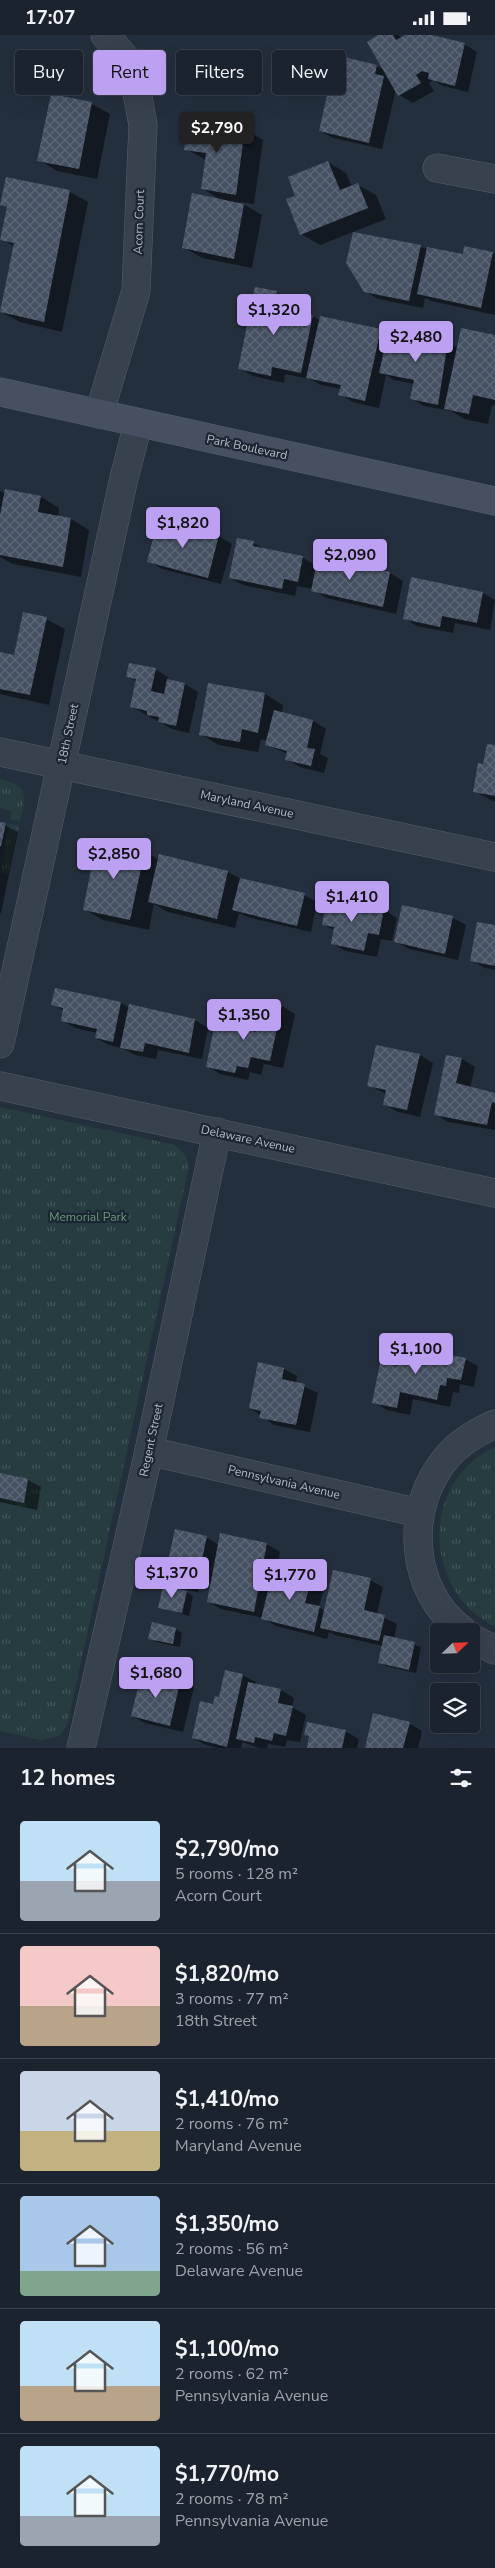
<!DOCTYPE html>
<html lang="en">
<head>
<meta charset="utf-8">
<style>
  body { margin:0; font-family:"Nunito Sans",sans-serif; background:#282f3a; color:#f1f3f6; height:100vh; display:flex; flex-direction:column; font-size:19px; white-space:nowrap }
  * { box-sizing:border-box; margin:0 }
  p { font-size:16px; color:#a0a4aa }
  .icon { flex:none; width:28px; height:28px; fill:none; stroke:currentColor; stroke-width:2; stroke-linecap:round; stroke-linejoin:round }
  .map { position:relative; height:1713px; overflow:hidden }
  .drawer { display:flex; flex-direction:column; background:#1b232e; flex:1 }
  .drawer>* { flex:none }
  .banner { position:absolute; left:15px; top:15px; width:465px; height:45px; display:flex; gap:10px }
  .needle { width:32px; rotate:67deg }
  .buttons { position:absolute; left:430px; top:1588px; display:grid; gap:10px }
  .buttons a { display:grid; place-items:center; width:50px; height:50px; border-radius:5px; background:#1b232e; box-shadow:0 5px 20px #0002,0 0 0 1px #39404a; font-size:25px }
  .price { position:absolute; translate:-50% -42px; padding:0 11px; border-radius:5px; background:#bca0f2; color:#111; font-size:16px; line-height:32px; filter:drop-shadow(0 1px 2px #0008) }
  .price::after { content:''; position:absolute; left:50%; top:30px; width:15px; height:11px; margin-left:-8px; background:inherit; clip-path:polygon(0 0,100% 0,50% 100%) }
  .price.current { background:#222; color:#fff }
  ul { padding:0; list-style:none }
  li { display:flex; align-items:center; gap:15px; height:125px; padding:0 20px }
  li+li { border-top:1px solid #39404a }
  li span { display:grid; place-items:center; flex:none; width:140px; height:100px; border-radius:5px; color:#555 }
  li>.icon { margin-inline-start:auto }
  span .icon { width:60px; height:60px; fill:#fffc; stroke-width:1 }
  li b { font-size:21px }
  h2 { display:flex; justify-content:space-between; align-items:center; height:60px; padding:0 20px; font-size:21px }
  .tag { padding:0 18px; border-radius:5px; background:#1b232e; box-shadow:0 5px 20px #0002,0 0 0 1px #39404a; font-size:18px; line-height:45px }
  .tag.current { background:#bca0f2; color:#111 }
  .status { display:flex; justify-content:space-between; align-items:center; height:35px; padding:0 25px; background:#1b232e; direction:ltr }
  .status svg { height:14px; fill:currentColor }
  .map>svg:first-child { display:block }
</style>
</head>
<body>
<div class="status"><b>17:07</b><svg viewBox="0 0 49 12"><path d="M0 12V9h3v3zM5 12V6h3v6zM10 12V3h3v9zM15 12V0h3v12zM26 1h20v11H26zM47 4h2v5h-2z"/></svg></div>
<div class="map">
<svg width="495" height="1713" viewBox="0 0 495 1713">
  <defs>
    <pattern id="grass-tufts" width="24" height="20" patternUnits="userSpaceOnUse" patternTransform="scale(1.25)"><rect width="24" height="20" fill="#263c3f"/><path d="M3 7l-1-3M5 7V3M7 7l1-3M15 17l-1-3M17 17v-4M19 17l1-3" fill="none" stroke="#435659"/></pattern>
    <pattern id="building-cross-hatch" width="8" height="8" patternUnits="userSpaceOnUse" patternTransform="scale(1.25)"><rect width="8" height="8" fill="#455162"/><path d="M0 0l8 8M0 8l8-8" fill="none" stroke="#5d6877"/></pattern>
  </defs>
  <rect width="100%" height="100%" fill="#242f3e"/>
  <!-- grass -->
  <g fill="url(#grass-tufts)">
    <path d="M0,744C29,750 26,761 20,786L10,784L12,776L0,773Z"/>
    <path d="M9,789L19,791L8,839L0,837Z"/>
    <path d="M0,1072L175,1110L186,1121L189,1131L67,1691L59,1701L41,1705L0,1696Z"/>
    <path d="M495,1412V1592C423,1557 419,1446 495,1412Z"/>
  </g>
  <!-- shadow -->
  <g fill="#0007">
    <path d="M381,0H398L403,3L408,0H426L464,9L477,17L468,57L443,51L433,45L429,48L434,56L413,68L399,60L396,54L382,114L333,103L320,96L377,31L385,35Z"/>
    <path d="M92,69L110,79L97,144L57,136L39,125Z"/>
    <path d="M244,94L263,105L254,169L240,167L262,180L252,233L202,223L183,212L221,165L203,154L206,125L186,114Z"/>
    <path d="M328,127L346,138L352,152L358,150L376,160L386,184L320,210L301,199L297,161Z"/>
    <path d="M7,143L70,157L88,167L62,297L20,287L1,277L15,212L2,204L8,173L1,169Z"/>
    <path d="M354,199L464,221L465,213L495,219V280L431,266L425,263L423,273L378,264L365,256Z"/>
    <path d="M276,257L290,265L287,276L313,281L320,285L380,295L388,300L448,307L458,313L495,301V371L492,370L488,389L464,384L451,376L424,371L411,363L414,349L394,345L386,340L379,373L353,367L340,359L341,354L321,350L310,344L285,339L284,348L253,341L240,334Z"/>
    <path d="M0,456L5,459L41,462L59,473L58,482L71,484L89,495L81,542L13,529L0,522Z"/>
    <path d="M159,486L219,501L232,509L221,549L162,534L149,526Z"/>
    <path d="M254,508L266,515L302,522L315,530L314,536L390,538L403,546L396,579L326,563L313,554L297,551L295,561L243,550L230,543Z"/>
    <path d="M412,543L483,558L495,565L490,595L455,588L453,598L417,591L404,583Z"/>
    <path d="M46,584L65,594L49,670L0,659V619L15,622Z"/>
    <path d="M155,634L168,642V645L185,649L198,657L189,698L172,694L132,672L137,647L127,641Z"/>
    <path d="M209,649L265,659L283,670L282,679L313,686L326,694L320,719L328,723L324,738L300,732L286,724L288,719L267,710L268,706L261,704L258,717L219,710L200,699Z"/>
    <path d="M495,712V767L474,756Z"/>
    <path d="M0,788L18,797L1,878H0Z"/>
    <path d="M145,816L159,825L160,820L228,837L241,844L304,860L317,867L311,897L247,882L239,878L235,893L168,877L154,869L149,895L103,885L84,874Z"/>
    <path d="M403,871L453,883L466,890L458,925L409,914L395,906Z"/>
    <path d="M384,875L397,883L392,906L381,904L377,922L345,916L332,908L335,896L323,889Z"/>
    <path d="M495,891V935L485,933L472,926Z"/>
    <path d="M56,954L121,968L130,973V971L195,985L208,993L202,1024L158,1015L156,1024L135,1020L122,1013L109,1010L96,1003L97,998L75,993L62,985L64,976L53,969Z"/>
    <path d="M282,971L295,979L283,1033L264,1029L261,1040L250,1037L248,1045L220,1039L207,1031L257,998Z"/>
    <path d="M377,1011L420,1020L433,1028L420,1082L398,1077L384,1069L386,1059L369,1050Z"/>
    <path d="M447,1021L462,1024L475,1032L470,1053L494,1059L495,1057V1095L448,1087L435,1079Z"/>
    <path d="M465,1324L478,1331L474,1352L460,1349L459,1358L453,1357L450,1372L413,1364L410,1380L387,1375L374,1367L398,1333Z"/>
    <path d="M259,1329L284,1334L297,1341L296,1348L318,1358L310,1397L274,1390L250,1373Z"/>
    <path d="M0,1439L28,1445L41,1452L37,1475L0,1467Z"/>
    <path d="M221,1500L267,1509L280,1517L277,1533L311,1542L325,1550L319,1572L325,1576L370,1545L383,1552L377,1579L397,1589L394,1604L421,1612L416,1638L386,1631L380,1628L383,1611L335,1600L329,1597L327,1604L276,1591L263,1583L221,1574L208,1567L211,1550L200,1547L198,1557L184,1554L171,1547L172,1538L167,1535L206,1502L219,1510Z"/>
    <path d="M186,1557L193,1561L189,1581L160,1572Z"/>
    <path d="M176,1594L182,1598L180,1612L156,1607L150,1603Z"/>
    <path d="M242,1640L256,1647L255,1650L281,1655L294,1663L292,1672L306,1680L300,1707L287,1705L285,1712L268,1709L267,1713H259L242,1707L241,1713H218L206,1710L193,1703L214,1670Z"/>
    <path d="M181,1644L194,1652L183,1697L145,1688L132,1681L165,1647Z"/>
    <path d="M409,1688L422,1696L418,1713H366Z"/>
    <path d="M345,1696L359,1704L357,1713H308L310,1702L306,1700Z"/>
  </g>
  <!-- building -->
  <g fill="url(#building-cross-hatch)">
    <path d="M378,0H393L396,5L405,0H432L465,8L455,51L428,44L429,38L422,36L416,40L421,48L398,61L367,7Z"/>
    <path d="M336,20L377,30L375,39L384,41L369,108L319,96Z"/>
    <path d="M51,59L92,67L79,134L37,126Z"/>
    <path d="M188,85L245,93L236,160L201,154L206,118L184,115Z"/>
    <path d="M328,126L340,155L358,148L368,173L300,200L286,164L295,161L288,142Z"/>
    <path d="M6,142L70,155L44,287L0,277L14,208L0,205L7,172L0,170Z"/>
    <path d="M192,158L244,169L234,224L182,213Z"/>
    <path d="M353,197L421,210L409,266L364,257L346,228Z"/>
    <path d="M464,211L493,217L481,273L417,259L427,212L463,219Z"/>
    <path d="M255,252L277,256L274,272L313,280L301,338L272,332L271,341L238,334Z"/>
    <path d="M320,281L381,294L365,366L338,360L341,350L306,343Z"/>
    <path d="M389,293L448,306L438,370L410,364L414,345L379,338Z"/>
    <path d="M461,293L495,300V365L473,360L469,379L444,374Z"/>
    <path d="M5,454L41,461L38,477L71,483L63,532L0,520V480Z"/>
    <path d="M158,484L219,500L208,543L147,527Z"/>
    <path d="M237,503L254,506L253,511L303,521L298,547L284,544L282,554L229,543Z"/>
    <path d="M318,521L390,537L383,572L311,556Z"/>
    <path d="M411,542L483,557L477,588L442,581L440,592L403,584Z"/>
    <path d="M23,577L47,582L30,660L0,654V617L14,620Z"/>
    <path d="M129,628L156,633L151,656L164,659L167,644L185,648L176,691L158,687L159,682L147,680V676L130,672L136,644L126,642Z"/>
    <path d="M208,648L265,658L258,698L242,694L240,707L199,700Z"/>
    <path d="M274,675L313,685L307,713L315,714L311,731L285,725L287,716L265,710Z"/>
    <path d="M487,709L495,710V761L473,757L478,728L483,729Z"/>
    <path d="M0,787L6,788L1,811H0Z"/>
    <path d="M97,805L145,815L130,885L83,875Z"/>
    <path d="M159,819L228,836L217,884L148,867Z"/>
    <path d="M240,843L305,858L297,891L232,875Z"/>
    <path d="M327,862L384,874L379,900L368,898L364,916L331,909L334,892L322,890Z"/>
    <path d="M402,870L453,881L445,919L394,907Z"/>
    <path d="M477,887L495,890V931L470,926Z"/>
    <path d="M55,953L121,967L113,1007L95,1003L97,994L61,986L63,973L51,970Z"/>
    <path d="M263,965L282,970L270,1026L251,1022L248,1033L237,1031L235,1038L206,1032L215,988L256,997Z"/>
    <path d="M129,969L195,984L189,1018L145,1008L143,1017L120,1013Z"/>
    <path d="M376,1010L420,1019L407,1075L383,1070L386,1055L367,1051Z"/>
    <path d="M446,1020L462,1023L456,1048L495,1058V1068L492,1067L487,1090L434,1080Z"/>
    <path d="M401,1310L466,1323L461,1345L447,1343L446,1351L440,1350L437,1365L400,1357L397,1373L372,1368L380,1328L397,1331Z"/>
    <path d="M258,1327L284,1333L282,1344L305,1349L296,1390L259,1383L261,1376L249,1373Z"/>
    <path d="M0,1438L28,1444L24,1468L0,1463Z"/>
    <path d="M175,1494L207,1501L198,1543L187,1541L185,1551L169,1547L171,1537L166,1536Z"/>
    <path d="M220,1498L267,1508L254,1577L207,1567Z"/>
    <path d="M274,1531L312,1541L305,1568L320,1571L314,1597L261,1584Z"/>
    <path d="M333,1535L371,1543L364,1575L385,1580L379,1606L320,1593Z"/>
    <path d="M163,1551L187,1556L182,1578L158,1573Z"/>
    <path d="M152,1587L176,1593L173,1609L148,1604Z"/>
    <path d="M384,1600L415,1607L409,1635L378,1628Z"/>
    <path d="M225,1635L243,1639L227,1712L192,1703L200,1666L213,1669L215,1661L219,1662Z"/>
    <path d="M165,1639L181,1643L170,1691L131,1681L141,1640L164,1646Z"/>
    <path d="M248,1647L281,1654L278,1668L293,1671L286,1701L274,1698L272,1706L255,1702L254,1708L236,1704Z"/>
    <path d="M373,1678L410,1687L403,1713H365Z"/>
    <path d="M307,1687L346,1695L342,1713H307L309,1701L304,1700Z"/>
  </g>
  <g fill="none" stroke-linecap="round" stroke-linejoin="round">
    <defs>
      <g id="street">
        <path d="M437,133L495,144"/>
        <path d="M99,379L136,256L143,90L136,52L128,26L105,0"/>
        <path d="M0,717L495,822"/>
        <path d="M0,1009L124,443L138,389"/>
        <path d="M0,1051L495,1158"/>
        <path d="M149,1416L419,1478"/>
        <path d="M463,1596C408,1555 404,1471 448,1421C461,1406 477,1397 495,1389"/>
        <path d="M471,1603L495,1615"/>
        <path d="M81,1713L149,1416L217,1097"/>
      </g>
      <path id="secondary" d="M0,357L495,466"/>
    </defs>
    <!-- street casing -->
    <use href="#street" stroke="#565f6c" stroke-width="29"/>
    <!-- secondary casing -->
    <use href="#secondary" stroke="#565f6c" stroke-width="29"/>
    <!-- street -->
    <use href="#street" stroke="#38414e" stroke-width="28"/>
    <!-- secondary -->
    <use href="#secondary" stroke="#465061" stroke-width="28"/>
  </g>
  <g text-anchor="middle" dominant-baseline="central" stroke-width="4.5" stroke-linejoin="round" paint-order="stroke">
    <!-- street labels -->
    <g font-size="12" fill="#b4bcc9" stroke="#1d2633">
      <text transform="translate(139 187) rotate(-88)">Acorn Court</text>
      <text transform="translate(247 412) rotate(12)">Park Boulevard</text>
      <text transform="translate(68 699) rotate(-78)">18th Street</text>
      <text transform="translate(247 769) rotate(12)">Maryland Avenue</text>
      <text transform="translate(248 1104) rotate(12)">Delaware Avenue</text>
      <text transform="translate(151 1405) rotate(-78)">Regent Street</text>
      <text transform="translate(284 1447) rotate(13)">Pennsylvania Avenue</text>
    </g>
    <!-- park labels -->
    <g font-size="12" fill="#6b9a76" stroke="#1d2633">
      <text x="88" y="1182">Memorial Park</text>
    </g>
  </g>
</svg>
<div class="buttons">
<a><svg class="needle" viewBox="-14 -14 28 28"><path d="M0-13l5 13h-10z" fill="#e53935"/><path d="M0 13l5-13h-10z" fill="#a0a4aa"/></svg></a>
<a><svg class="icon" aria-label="layers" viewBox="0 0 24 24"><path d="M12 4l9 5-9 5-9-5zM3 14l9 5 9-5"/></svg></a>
</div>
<b class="price current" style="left:217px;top:119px">$2,790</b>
<b class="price" style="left:274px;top:301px">$1,320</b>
<b class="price" style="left:416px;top:328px">$2,480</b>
<b class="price" style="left:183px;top:514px">$1,820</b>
<b class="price" style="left:350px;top:546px">$2,090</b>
<b class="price" style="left:114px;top:845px">$2,850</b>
<b class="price" style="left:352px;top:888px">$1,410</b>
<b class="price" style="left:244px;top:1006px">$1,350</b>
<b class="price" style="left:416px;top:1340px">$1,100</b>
<b class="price" style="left:172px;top:1564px">$1,370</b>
<b class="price" style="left:290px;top:1566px">$1,770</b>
<b class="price" style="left:156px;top:1664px">$1,680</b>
<div class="banner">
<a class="tag">Buy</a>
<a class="tag current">Rent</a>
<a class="tag">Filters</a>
<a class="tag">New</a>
</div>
</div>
<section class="drawer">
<h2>12 homes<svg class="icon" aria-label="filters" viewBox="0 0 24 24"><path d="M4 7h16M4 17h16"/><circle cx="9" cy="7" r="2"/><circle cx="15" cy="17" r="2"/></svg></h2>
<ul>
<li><span style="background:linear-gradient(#bfe0f5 60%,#9aa5b1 0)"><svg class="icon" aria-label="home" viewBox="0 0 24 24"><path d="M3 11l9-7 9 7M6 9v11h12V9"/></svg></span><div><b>$2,790/mo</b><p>5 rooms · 128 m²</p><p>Acorn Court</p></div></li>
<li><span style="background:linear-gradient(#f6c9c9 60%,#b9a48a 0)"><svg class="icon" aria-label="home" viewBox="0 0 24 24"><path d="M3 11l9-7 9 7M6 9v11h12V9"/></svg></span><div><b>$1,820/mo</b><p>3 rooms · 77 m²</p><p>18th Street</p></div></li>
<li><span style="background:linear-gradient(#c9d6e8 60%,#c2b280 0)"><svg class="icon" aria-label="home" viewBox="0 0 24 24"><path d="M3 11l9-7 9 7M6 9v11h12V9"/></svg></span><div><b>$1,410/mo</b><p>2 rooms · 76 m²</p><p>Maryland Avenue</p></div></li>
<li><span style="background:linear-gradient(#a9c7e8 75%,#7fa58c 0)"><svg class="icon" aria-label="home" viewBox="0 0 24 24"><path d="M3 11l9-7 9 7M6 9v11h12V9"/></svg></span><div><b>$1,350/mo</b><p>2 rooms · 56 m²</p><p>Delaware Avenue</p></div></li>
<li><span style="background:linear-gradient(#bfe0f5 65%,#b9a48a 0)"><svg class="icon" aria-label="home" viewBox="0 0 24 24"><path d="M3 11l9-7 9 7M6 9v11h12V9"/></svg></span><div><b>$1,100/mo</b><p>2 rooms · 62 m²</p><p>Pennsylvania Avenue</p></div></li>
<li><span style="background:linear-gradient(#bfe0f5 70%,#9aa5b1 0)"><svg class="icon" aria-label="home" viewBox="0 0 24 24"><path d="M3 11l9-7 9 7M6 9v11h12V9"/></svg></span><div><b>$1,770/mo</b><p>2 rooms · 78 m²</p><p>Pennsylvania Avenue</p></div></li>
</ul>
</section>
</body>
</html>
